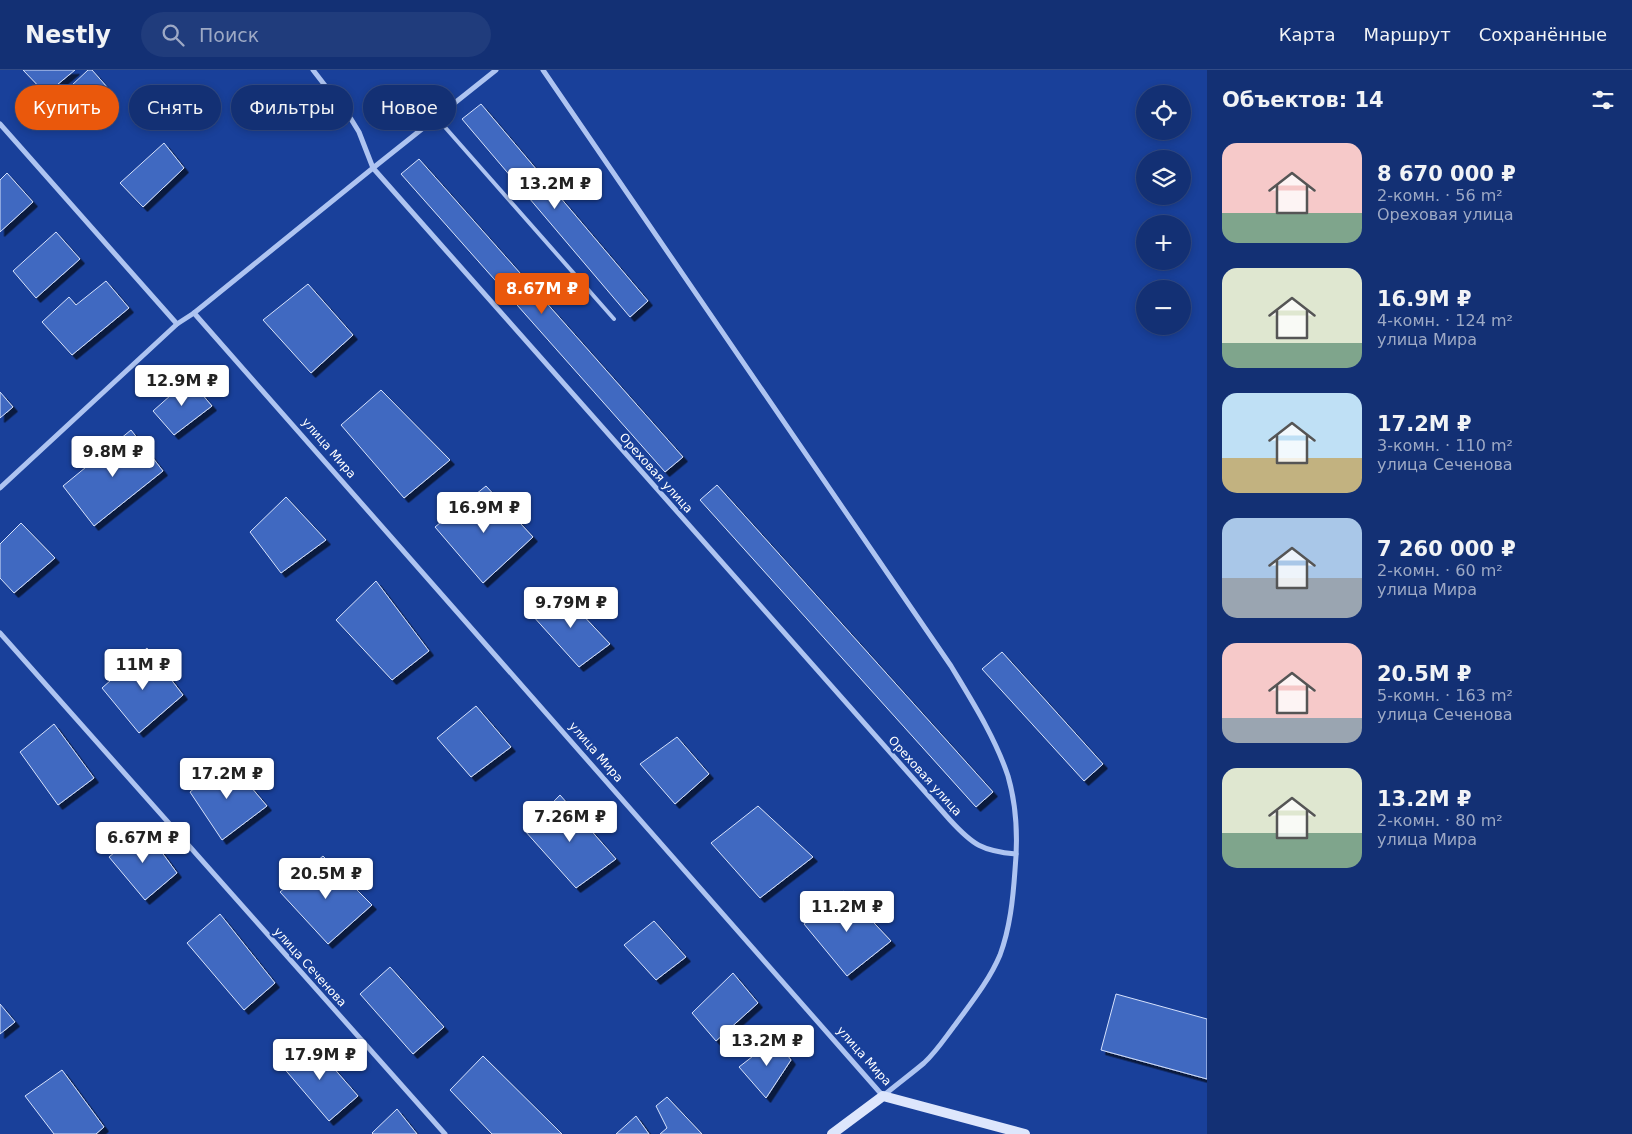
<!DOCTYPE html>
<html lang="ru">
<head>
<meta charset="utf-8">
<style>
  body { margin:0; font-family:"DejaVu Sans",sans-serif; background:#203c7c; color:#f1f3f6; height:100vh; display:flex; flex-direction:column; font-size:19px; white-space:nowrap }
  * { box-sizing:border-box; margin:0 }
  p { font-size:16px; color:#9da9c5 }
  .icon { flex:none; width:28px; height:28px; fill:none; stroke:currentColor; stroke-width:2; stroke-linecap:round; stroke-linejoin:round }
  .map { position:relative; flex:1; overflow:hidden }
  .side { display:flex; flex-direction:column; background:#133074; width:425px }
  .side>* { flex:none }
  .banner { position:absolute; left:15px; top:15px; width:475px; height:45px; display:flex; gap:10px }
  .buttons { position:absolute; left:1136px; top:15px; display:grid; gap:10px }
  .buttons a { display:grid; place-items:center; width:55px; height:55px; border-radius:50%; background:#133074; box-shadow:0 2px 8px #0003,0 0 0 1px #324b86; font-size:25px }
  .price { position:absolute; translate:-50% -42px; padding:0 11px; border-radius:5px; background:#fff; color:#222; font-size:16px; line-height:32px; filter:drop-shadow(0 1px 2px #0008) }
  .price::after { content:''; position:absolute; left:50%; top:30px; width:15px; height:11px; margin-left:-8px; background:inherit; clip-path:polygon(0 0,100% 0,50% 100%) }
  .price.active { background:#ea580c; color:#fff }
  ul { padding:0; list-style:none }
  li { display:flex; align-items:center; gap:15px; height:125px; padding:0 15px }
  li span { display:grid; place-items:center; flex:none; width:140px; height:100px; border-radius:15px; color:#555 }
  li>.icon { margin-inline-start:auto }
  span .icon { width:60px; height:60px; fill:#fffc; stroke-width:1 }
  li b { font-size:21px }
  h2 { display:flex; justify-content:space-between; align-items:center; height:60px; padding:0 15px; font-size:21px }
  .pill { padding:0 18px; border-radius:22px; background:#133074; box-shadow:0 2px 8px #0003,0 0 0 1px #324b86; font-size:18px; line-height:45px }
  .pill.active { background:#ea580c; color:#fff }
  header { display:flex; align-items:center; gap:30px; box-sizing:border-box; height:70px; padding:0 25px; background:#133074; border-bottom:1px solid #324b86 }
  header strong { font-size:24px }
  nav { display:flex; gap:28px; margin-inline-start:auto; font-size:18px }
  .search { width:350px; height:45px; background:#203c7c; display:flex; align-items:center; gap:12px; box-sizing:border-box; padding:0 18px; border-radius:28px; color:#9da9c5; font-size:19px }
  main { display:flex; flex:1; min-height:0 }
  .map>svg:first-child { display:block }
</style>
</head>
<body>
<header>
<strong>Nestly</strong>
<div class="search"><svg class="icon" aria-label="search" viewBox="0 0 24 24"><circle cx="10" cy="10" r="6"/><path d="M15 15l6 6"/></svg>Поиск</div>
<nav><a>Карта</a><a>Маршрут</a><a>Сохранённые</a></nav>
</header>
<main>
<div class="map">
<svg width="1207" height="1064" viewBox="0 0 1207 1064">
  <defs>
    <filter id="shadow"><feDropShadow dx="4.5" dy="4.5" stdDeviation="0" flood-color="#0009"/></filter>
  </defs>
  <rect width="100%" height="100%" fill="#19409a"/>
  <!-- building -->
  <g fill="#4169c1" stroke="#d6e2fc" filter="url(#shadow)">
    <path d="M23,0H75L46,24Z"/>
    <path d="M88,0H92L107,17L69,51L53,33Z"/>
    <path d="M481,34L648,231L630,247L462,49Z"/>
    <path d="M164,73L184,98L143,137L120,113Z"/>
    <path d="M419,89L683,387L665,402L401,104Z"/>
    <path d="M7,103L33,132L0,162V110Z"/>
    <path d="M56,162L80,189L36,228L13,201Z"/>
    <path d="M106,211L129,238L72,285L42,252L69,227L76,235Z"/>
    <path d="M308,214L353,265L311,303L263,250Z"/>
    <path d="M189,309L212,336L174,365L153,341Z"/>
    <path d="M381,320L450,390L404,428L341,355Z"/>
    <path d="M0,322L13,337L0,348Z"/>
    <path d="M131,360L163,401L94,456L63,416Z"/>
    <path d="M717,415L993,722L976,737L700,430Z"/>
    <path d="M486,416L533,467L483,513L435,457Z"/>
    <path d="M286,427L326,470L281,503L250,462Z"/>
    <path d="M21,453L55,488L14,523L0,508V474Z"/>
    <path d="M376,511L429,581L392,610L336,550Z"/>
    <path d="M560,521L610,574L579,597L532,545Z"/>
    <path d="M147,578L183,625L139,663L102,618Z"/>
    <path d="M1002,582L1103,694L1084,711L982,599Z"/>
    <path d="M476,636L511,677L471,707L437,668Z"/>
    <path d="M54,654L94,708L58,735L20,682Z"/>
    <path d="M677,667L709,704L675,734L640,694Z"/>
    <path d="M228,690L267,736L222,770L190,722Z"/>
    <path d="M560,725L616,789L576,818L525,761Z"/>
    <path d="M758,736L813,787L760,828L711,773Z"/>
    <path d="M144,758L177,803L145,830L109,787Z"/>
    <path d="M323,786L372,835L328,874L280,822Z"/>
    <path d="M844,821L891,871L847,906L804,854Z"/>
    <path d="M220,844L275,913L244,940L187,873Z"/>
    <path d="M654,851L686,887L656,910L624,875Z"/>
    <path d="M390,897L444,957L413,984L360,924Z"/>
    <path d="M733,903L758,933L716,971L692,943Z"/>
    <path d="M1116,924L1207,949V1009L1101,980Z"/>
    <path d="M0,934L15,952L0,964Z"/>
    <path d="M775,969L791,990L766,1028L739,997Z"/>
    <path d="M311,972L358,1026L329,1051L282,996Z"/>
    <path d="M483,986L562,1064H492L450,1020Z"/>
    <path d="M62,1000L104,1057L96,1064H54L25,1026Z"/>
    <path d="M667,1027L702,1064H660L667,1058L656,1036Z"/>
    <path d="M397,1039L417,1064H373L372,1063Z"/>
    <path d="M636,1046L649,1064H616Z"/>
  </g>
  <g fill="none" stroke-linecap="round" stroke-linejoin="round">
    <!-- lane -->
    <path stroke="#aec4f1" stroke-width="4" d="M436,47L614,249"/>
    <!-- street -->
    <g stroke="#aec4f1" stroke-width="5">
      <path d="M313,0L351,49L359,62L373,98L950,750C973,775 982,781 1016,784"/>
      <path d="M0,54L177,254"/>
      <path d="M194,243L883,1026C896,1015 911,1004 924,993C936,982 945,968 955,955C971,933 989,911 1000,885C1010,858 1013,829 1015,800C1018,768 1017,737 1008,706C995,667 972,631 951,596L543,0"/>
      <path d="M0,418L177,254L194,243L373,98L496,0"/>
      <path d="M0,563L445,1064"/>
    </g>
    <!-- secondary -->
    <path stroke="#dde6fc" stroke-width="10" d="M832,1064L883,1026L1025,1064"/>
  </g>
  <g text-anchor="middle" dominant-baseline="central" stroke-width="4.5" stroke-linejoin="round" paint-order="stroke">
    <!-- street labels -->
    <g font-size="12" fill="#fff" stroke="#19409a">
      <text transform="translate(329 378) rotate(49)">улица Мира</text>
      <text transform="translate(656 403) rotate(48)">Ореховая улица</text>
      <text transform="translate(596 682) rotate(49)">улица Мира</text>
      <text transform="translate(925 706) rotate(48)">Ореховая улица</text>
      <text transform="translate(310 897) rotate(48)">улица Сеченова</text>
      <text transform="translate(864 986) rotate(48)">улица Мира</text>
    </g>
  </g>
</svg>
<div class="buttons">
<a><svg class="icon" aria-label="locate" viewBox="0 0 24 24"><circle cx="12" cy="12" r="6"/><path d="M12 2v4M12 18v4M2 12h4M18 12h4"/></svg></a>
<a><svg class="icon" aria-label="layers" viewBox="0 0 24 24"><path d="M12 4l9 5-9 5-9-5zM3 14l9 5 9-5"/></svg></a>
<a>+</a>
<a>−</a>
</div>
<b class="price" style="left:555px;top:140px">13.2M ₽</b>
<b class="price active" style="left:542px;top:245px">8.67M ₽</b>
<b class="price" style="left:182px;top:337px">12.9M ₽</b>
<b class="price" style="left:113px;top:408px">9.8M ₽</b>
<b class="price" style="left:484px;top:464px">16.9M ₽</b>
<b class="price" style="left:571px;top:559px">9.79M ₽</b>
<b class="price" style="left:143px;top:621px">11M ₽</b>
<b class="price" style="left:227px;top:730px">17.2M ₽</b>
<b class="price" style="left:570px;top:773px">7.26M ₽</b>
<b class="price" style="left:143px;top:794px">6.67M ₽</b>
<b class="price" style="left:326px;top:830px">20.5M ₽</b>
<b class="price" style="left:847px;top:863px">11.2M ₽</b>
<b class="price" style="left:767px;top:997px">13.2M ₽</b>
<b class="price" style="left:320px;top:1011px">17.9M ₽</b>
<div class="banner">
<a class="pill active">Купить</a>
<a class="pill">Снять</a>
<a class="pill">Фильтры</a>
<a class="pill">Новое</a>
</div>
</div>
<section class="side">
<h2>Объектов: 14<svg class="icon" aria-label="filters" viewBox="0 0 24 24"><path d="M4 7h16M4 17h16"/><circle cx="9" cy="7" r="2"/><circle cx="15" cy="17" r="2"/></svg></h2>
<ul>
<li><span style="background:linear-gradient(#f6c9c9 70%,#7fa58c 0)"><svg class="icon" aria-label="home" viewBox="0 0 24 24"><path d="M3 11l9-7 9 7M6 9v11h12V9"/></svg></span><div><b>8 670 000 ₽</b><p>2-комн. · 56 m²</p><p>Ореховая улица</p></div></li>
<li><span style="background:linear-gradient(#dfe7d0 75%,#7fa58c 0)"><svg class="icon" aria-label="home" viewBox="0 0 24 24"><path d="M3 11l9-7 9 7M6 9v11h12V9"/></svg></span><div><b>16.9M ₽</b><p>4-комн. · 124 m²</p><p>улица Мира</p></div></li>
<li><span style="background:linear-gradient(#bfe0f5 65%,#c2b280 0)"><svg class="icon" aria-label="home" viewBox="0 0 24 24"><path d="M3 11l9-7 9 7M6 9v11h12V9"/></svg></span><div><b>17.2M ₽</b><p>3-комн. · 110 m²</p><p>улица Сеченова</p></div></li>
<li><span style="background:linear-gradient(#a9c7e8 60%,#9aa5b1 0)"><svg class="icon" aria-label="home" viewBox="0 0 24 24"><path d="M3 11l9-7 9 7M6 9v11h12V9"/></svg></span><div><b>7 260 000 ₽</b><p>2-комн. · 60 m²</p><p>улица Мира</p></div></li>
<li><span style="background:linear-gradient(#f6c9c9 75%,#9aa5b1 0)"><svg class="icon" aria-label="home" viewBox="0 0 24 24"><path d="M3 11l9-7 9 7M6 9v11h12V9"/></svg></span><div><b>20.5M ₽</b><p>5-комн. · 163 m²</p><p>улица Сеченова</p></div></li>
<li><span style="background:linear-gradient(#dfe7d0 65%,#7fa58c 0)"><svg class="icon" aria-label="home" viewBox="0 0 24 24"><path d="M3 11l9-7 9 7M6 9v11h12V9"/></svg></span><div><b>13.2M ₽</b><p>2-комн. · 80 m²</p><p>улица Мира</p></div></li>
</ul>
</section>
</main>
</body>
</html>
